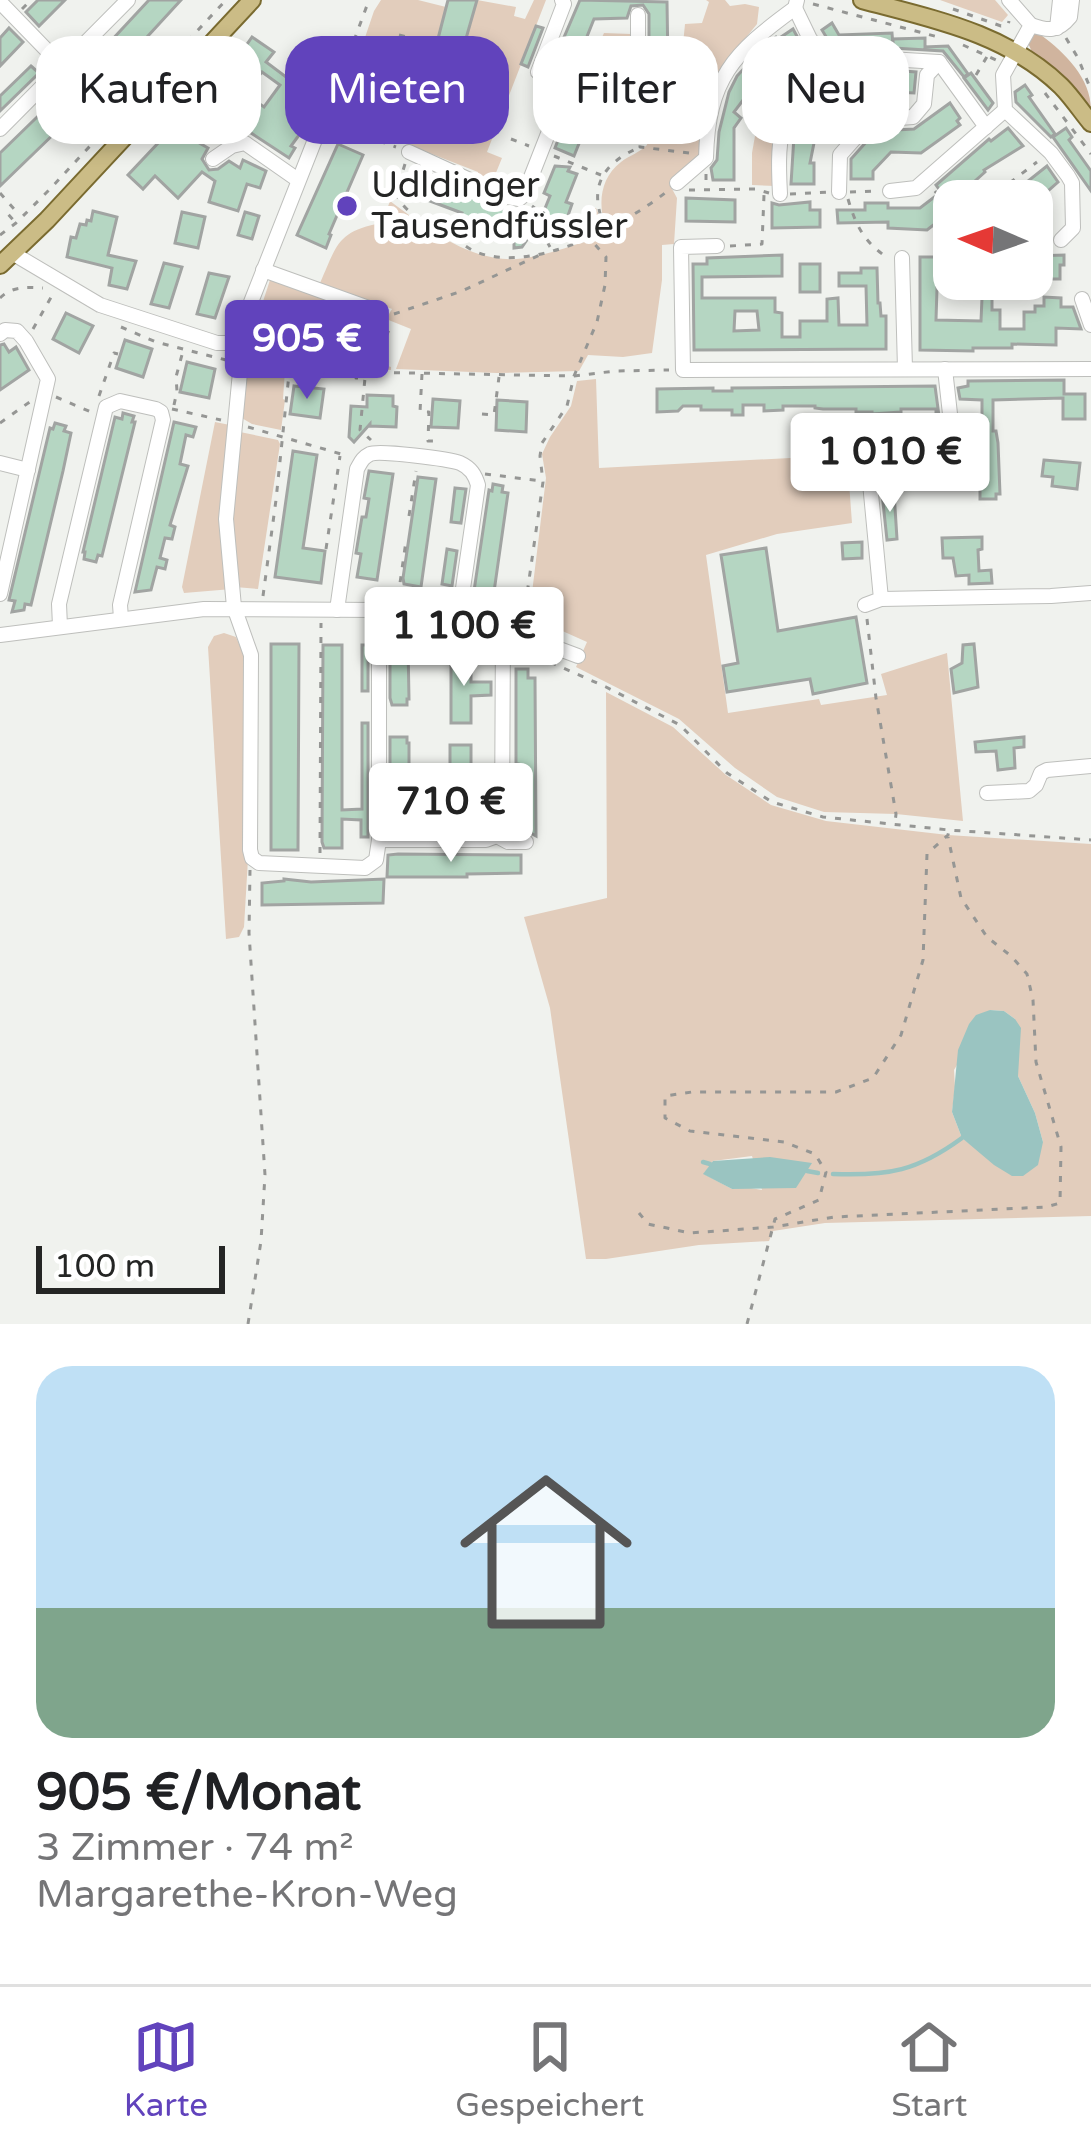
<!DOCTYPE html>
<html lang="de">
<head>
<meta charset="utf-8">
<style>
  body { margin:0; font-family:"Varela Round",sans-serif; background:#f2f2f2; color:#202124; height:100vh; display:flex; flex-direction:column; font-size:45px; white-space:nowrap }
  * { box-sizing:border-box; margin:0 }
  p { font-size:39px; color:#757577 }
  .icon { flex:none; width:66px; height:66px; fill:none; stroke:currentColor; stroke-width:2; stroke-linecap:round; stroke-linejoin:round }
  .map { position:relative; height:1324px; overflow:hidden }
  .panel { display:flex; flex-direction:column; background:#fff; flex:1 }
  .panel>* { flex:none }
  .banner { position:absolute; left:36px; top:36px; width:1020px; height:108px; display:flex; gap:24px }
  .needle { width:78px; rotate:272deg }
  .fabs { position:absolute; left:933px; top:180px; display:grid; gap:24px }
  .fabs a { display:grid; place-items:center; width:120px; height:120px; border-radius:24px; background:#fff; box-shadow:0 6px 18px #0003; font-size:60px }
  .scale { position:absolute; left:36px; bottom:30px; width:189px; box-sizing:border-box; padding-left:12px; border:6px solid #242524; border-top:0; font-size:33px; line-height:42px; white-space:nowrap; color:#242524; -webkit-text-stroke:9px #fff; paint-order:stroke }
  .price { position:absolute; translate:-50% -102px; padding:0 27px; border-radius:12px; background:#fff; color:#222; font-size:39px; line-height:78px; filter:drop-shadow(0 3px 6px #0008) }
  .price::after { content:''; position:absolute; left:50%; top:72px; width:36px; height:27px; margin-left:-18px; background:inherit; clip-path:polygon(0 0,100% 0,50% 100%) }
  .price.active { background:#6143bc; color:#fff }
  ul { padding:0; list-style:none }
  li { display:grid; align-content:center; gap:24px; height:636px; padding:0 36px }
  li span { display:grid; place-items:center; height:372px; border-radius:36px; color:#555 }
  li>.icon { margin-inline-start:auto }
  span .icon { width:216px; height:216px; fill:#fffc; stroke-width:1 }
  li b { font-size:51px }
  .chip { padding:0 42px; border-radius:36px; background:#fff; box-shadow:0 6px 18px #0003; font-size:42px; line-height:108px }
  .chip.active { background:#6143bc; color:#fff }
  .dock { display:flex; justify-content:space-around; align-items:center; height:168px; border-top:3px solid #e0e0e0; background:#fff; font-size:33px; color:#757577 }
  .dock a { display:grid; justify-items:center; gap:6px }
  .dock .active { color:#6143bc }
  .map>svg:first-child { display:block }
</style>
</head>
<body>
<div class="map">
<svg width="1091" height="1324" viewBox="0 0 1091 1324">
  <rect width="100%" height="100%" fill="#f0f2ee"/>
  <!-- green -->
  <g fill="#e2cdbc" fill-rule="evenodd">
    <path d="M381,0H418L446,7L425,85L451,92L477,0L516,7L514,16L525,19L534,0H546L487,152L502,158L493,180L478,175V172L355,124L340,111L374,11Z"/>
    <path d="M706,0H725L730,6L745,4L759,7L757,24L727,61L707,103L702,155L671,187L677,198L674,244L662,245V280L652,353L623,357L588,355L579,371L497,373L396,369L411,329L386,319L392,309L320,283C337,245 337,231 382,223L390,201C426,228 470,262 517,259C542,257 567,247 591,240L596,235L579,240L578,237L587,209L596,208L606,230C598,205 599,179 621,162C630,155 639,153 647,145L650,109L677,105L671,101L677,67L681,65L685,24L702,23L709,2Z"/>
    <path d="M940,0H995L1008,15L1002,22Z"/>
    <path d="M604,33L631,34L626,75L595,82L582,80Z"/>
    <path d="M775,134V186L752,185V153L755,136Z"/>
    <path d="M270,280L336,302L319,348L391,367V370C342,366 294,364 247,350Z"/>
    <path d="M255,362L283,366L285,370L283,399L285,400L281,430L252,424L240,417L244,370L249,363Z"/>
    <path d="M596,379L599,468L847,455L852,523L777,534L706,555L728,713L819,699L821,705L887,695L881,674L947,653L963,821L896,814L824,812L777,797L735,768L679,719L576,667L587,642L540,621L531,601L546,478L542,454L550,437L571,406L577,381Z"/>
    <path d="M215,422L230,425L228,484L232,589L184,593L182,587Z"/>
    <path d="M240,432L278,440L280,444L258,589L235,587L230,511Z"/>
    <path d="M224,633L236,637L245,658L248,859L244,927L239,937L226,939L208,647L214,636Z"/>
    <path d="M606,692L673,727L726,775L771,805L826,821L948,835L1091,844V1216L825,1223L773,1231L769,1241L699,1245L606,1259H586L550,1008L524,917L607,898ZM990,1010L1004,1011L1015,1019L1018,1076L1035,1113L1043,1142L978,1150L962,1138L952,1112L955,1087L954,1070ZM752,1156L762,1190L745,1187L732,1189L704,1174L713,1161Z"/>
  </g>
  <!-- forest -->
  <path fill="#d0b49e" d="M1035,34L1041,35C1065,53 1091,78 1091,110L1069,83L1032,52L1028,43L1029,38Z"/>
  <!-- water -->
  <g fill="#9ac4c1">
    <path d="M990,1010L1004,1011L1015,1019L1021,1028L1018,1076L1035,1113L1043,1142L1038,1165L1023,1176H1012L994,1165L962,1138L952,1112L958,1050L969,1024L976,1015Z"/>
    <path d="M770,1157L812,1163L796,1188L732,1189L703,1174L713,1161Z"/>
  </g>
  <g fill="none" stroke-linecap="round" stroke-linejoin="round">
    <!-- stream -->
    <g stroke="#9ac4c1" stroke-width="4.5">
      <path d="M703,1162L710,1164"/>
      <path d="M807,1171L818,1173"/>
      <path d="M833,1174C889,1176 917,1171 962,1138"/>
    </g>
  </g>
  <!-- building -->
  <g fill="#b5d6c2" stroke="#a1a4a2" stroke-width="3" fill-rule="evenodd">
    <path d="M38,0H65L39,26L26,12Z"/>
    <path d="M149,0H181L91,98L0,186V153L69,86Z"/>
    <path d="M448,0H477L451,91L426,85Z"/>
    <path d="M580,0L667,2L668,66H658V99H635L649,51V14L643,5L631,6L627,18L594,19L576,64L556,56Z"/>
    <path d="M832,23L839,35L892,33L893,46L833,48L822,30Z"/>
    <path d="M536,26L543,28L528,67L521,64Z"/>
    <path d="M9,28L23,42L0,66V38Z"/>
    <path d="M793,29L804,49L796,54L791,46L763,64L746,87L750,91L734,112L741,118L734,128V180H713L711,168L717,160L719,132L729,92L737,76L763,48L776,37L778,39Z"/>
    <path d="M252,37L274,52L266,62L286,77L294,66L316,82L291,123L302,131L291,146L295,148L289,158L251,133L236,129L243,120L225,108L196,141L208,148L202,159L209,170L218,169L229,161L240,168L243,160L266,171L260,188L247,184L238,211L209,202L215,181L202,172L178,198L155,176L143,189L128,175L245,51L243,50ZM262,72L280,85L264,107L244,93Z"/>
    <path d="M925,38V49V47L948,46L968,74L964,77L943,51L893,48V39Z"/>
    <path d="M31,66L39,73L0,111V96Z"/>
    <path d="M889,70L916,72L914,93L871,91V96H859V71Z"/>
    <path d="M971,73L993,103L988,110L964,78Z"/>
    <path d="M1025,85L1032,95L1029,97L1055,134L1051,137L1016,102L1015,92Z"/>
    <path d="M823,95L839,112L824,127L814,143L810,163H814V184H791L794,136L808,110Z"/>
    <path d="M624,99V121H588L574,156L555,148L572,104Z"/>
    <path d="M950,103L960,118L957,121L960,125L921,153L891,152L873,171V179H851V159L876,131L914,129Z"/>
    <path d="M1008,128L1023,146L984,170L985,172L967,188L943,206L949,213L927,230L888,228V222L838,223L837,210H865V203H888V208H920L941,192L936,185L989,139L991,141Z"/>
    <path d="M1066,128L1072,137L1069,140L1091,171V191L1053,137Z"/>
    <path d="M338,144L363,155L329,234L331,235L326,248L297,235Z"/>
    <path d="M555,166L570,167L568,171L577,174L566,202L572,204L562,233L543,226L533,231L522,247L514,248V240L485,229L486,226L461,216L462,213L406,192L410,181L416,184L421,170L490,202V204L539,223L550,196L544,193Z"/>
    <path d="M1047,166L1058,182L1041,197L1036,201H1003Z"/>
    <path d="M686,198L735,200V222L686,221Z"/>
    <path d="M810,202V210H820V227L772,228V203L779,205Z"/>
    <path d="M93,211L117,217L108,255L136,261L127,289L109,285L112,268L67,257L71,237L76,238L80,224L86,225L87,220L91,221Z"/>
    <path d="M182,212L205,217L198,248L175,243Z"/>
    <path d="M245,212L259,216L252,239L238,235Z"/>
    <path d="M782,255V276L702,277V298H775V312L782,313V337H800V321H827V299L838,298L839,325H867L866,286H839V273H861V268H877L878,303H880L881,316H886V349L694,350L693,264H707V258ZM735,311H757L759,330L734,331Z"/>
    <path d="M1064,255V265H1060V279H1034V256Z"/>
    <path d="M920,257H938L936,320L981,321L982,298H992V310H1000V329H1024V312H1035V306H1044V297L1061,298V307H1073L1081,329L1056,328V345L1012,344V348H973V351L920,350Z"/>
    <path d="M164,263L182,267L169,308L151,304Z"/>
    <rect x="800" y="264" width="20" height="28"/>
    <path d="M209,273L229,277L215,318L197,314Z"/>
    <path d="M66,313L93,326L79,353L53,339Z"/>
    <path d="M346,315L388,332L379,354L332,334L338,319L344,321Z"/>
    <path d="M125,340L152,349L143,377L116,368Z"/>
    <path d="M4,344L9,352L16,347L29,370L0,390V345Z"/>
    <path d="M187,362L215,369L209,398L180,392Z"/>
    <path d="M1064,380V394H1085V419H1063V398L993,400V431H996L998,443L1000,494H996V499H980V455H976V431H982V400L960,399L958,388L968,386V381Z"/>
    <path d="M294,386L324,389L320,418L290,414Z"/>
    <path d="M935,386L939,416H936V409H901V412L872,414V412H856V409H823L815,408V406H783V410L764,411V405H743V415H732V410H701V406H683L678,411L657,412V389L713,388V391H732V388Z"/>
    <path d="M367,395L393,396V406L397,407L396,427L370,426V424L354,442L349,437L351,406L367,407Z"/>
    <path d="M433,399L460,401L458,428L431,427Z"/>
    <path d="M497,400L527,402L526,432L496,430Z"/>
    <path d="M123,413L134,416L132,422H135L102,556L98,555L96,562L84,559L85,552H83L115,417L122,419Z"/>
    <path d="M174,422L196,427L193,437L186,435L180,464L188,466L170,525L175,527L172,539L165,538L160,558L167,560L165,569L157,567L151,590L135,592Z"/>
    <path d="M55,423L66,426L64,431L71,433L63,471L31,605L25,604L24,610L12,612L15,601L9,600L50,428L53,429Z"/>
    <path d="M293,451L317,455L303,548L325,551L321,583L275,577Z"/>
    <path d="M924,457V467L886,470V458Z"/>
    <path d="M1044,460L1080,463L1077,489L1052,486L1053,477L1042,476Z"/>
    <path d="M369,471L393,474L377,580L357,577L361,554L356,553L362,517H366L369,499L364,498Z"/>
    <path d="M418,477L436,479L421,587L404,584L403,578Z"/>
    <path d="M493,484L503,486L502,492L508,493L493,599L483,597L484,592L474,591L489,490L492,491Z"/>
    <path d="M455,488L466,489L461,523L451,522Z"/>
    <path d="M894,492L897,539L887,540L882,493Z"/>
    <path d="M982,537V549L978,550L979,571L991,570L992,583L969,584V575L956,576L953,558H943L942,538Z"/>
    <path d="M862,542V558L843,559L842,543Z"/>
    <path d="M766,548L778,631L856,617L867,683L813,694L810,679L727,692L723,666L738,663L721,555Z"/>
    <path d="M447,549L457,551L452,586L442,584Z"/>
    <path d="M390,640L406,642L405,646H408L409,699H407V705H392L390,698Z"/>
    <path d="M271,644H299L298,850H271Z"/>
    <path d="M974,644L978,687L954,693L951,669L962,663L963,645Z"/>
    <path d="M323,645H342V810L362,809V723H368V837H361V820L342,819V848H324L322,842Z"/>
    <rect x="362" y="645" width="6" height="46"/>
    <path d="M451,656H471V682H491V695L471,696V723H451Z"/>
    <path d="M516,669H528V678H535L536,836L527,831H515L518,772V764H516Z"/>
    <path d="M390,737H407V743H409V826H404V829H390Z"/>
    <path d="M1024,737V747L1014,748L1015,768L998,770L996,751L976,752L975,742Z"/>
    <rect x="450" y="745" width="21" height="27"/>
    <path d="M451,794H471V829H460V821H451Z"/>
    <path d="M398,854L521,855V873L467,874V877H387L388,855Z"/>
    <path d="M284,879L311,882L384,879L383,903L262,905V883L284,881Z"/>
  </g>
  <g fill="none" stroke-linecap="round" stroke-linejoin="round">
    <defs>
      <g id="minor">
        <path d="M1009,0L1031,25L1003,75L1005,110L1051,153L1068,176L1072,183L1073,228L1061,240"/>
        <path d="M0,2L62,66"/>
        <path d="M795,8L810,39L828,61L889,59L939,62L986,127"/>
        <path d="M1031,25C1048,31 1058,32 1070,17L1072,0"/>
        <path d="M1057,28L1060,0"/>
        <path d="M564,93L628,87L638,51V15"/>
        <path d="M0,129L128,0"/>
        <path d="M409,152L507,197L519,199L524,195L564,93L538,72L564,4L562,0"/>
        <path d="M213,159L232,146L245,143L298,180"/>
        <path d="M677,183L706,158C708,79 733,53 795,8L797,0"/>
        <path d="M890,191L916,188L1005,110"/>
        <path d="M839,192L840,155L871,120L913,117L924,104L927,75L939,62"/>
        <path d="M780,194C776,121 783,117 828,61"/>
        <path d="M717,246L681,247L683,370L1091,369"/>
        <path d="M14,254L100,305L217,343H230L238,335L318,132L327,122"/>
        <path d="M902,258L905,369"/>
        <path d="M263,270L380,312"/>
        <path d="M1082,299L1091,325"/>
        <path d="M0,334L5,330L17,331L26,341L48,379L0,594"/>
        <path d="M247,355L241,362L226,519L234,607L251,655L250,850L252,858L259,863L365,868L376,860L379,840V610"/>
        <path d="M0,463L28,470"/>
        <path d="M881,599L1051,596L1091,593"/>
        <path d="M865,605L881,599L870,483L951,476L956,468L945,369"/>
        <path d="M337,610L357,469C361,462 362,458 370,454C379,450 449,459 460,463C471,468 475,475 478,485L459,616"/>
        <path d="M60,626L59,604L106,407L120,401L156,409L161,412L163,420L120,605L121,618"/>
        <path d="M0,635L204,609L379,610L482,620L578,656"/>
        <path d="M987,793L1029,791L1036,785L1041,773L1047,770L1091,766"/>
        <path d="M497,836L508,842H526"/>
        <path d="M379,840H486L497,836L502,823L503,626"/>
      </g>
      <g id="major">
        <path d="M862,0C933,19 1006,33 1061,86C1072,97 1081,111 1091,123"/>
        <path d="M0,265L47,220L252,0"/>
      </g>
    </defs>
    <!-- minor casing -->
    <use href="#minor" stroke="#bebfbc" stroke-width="16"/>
    <!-- major casing -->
    <use href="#major" stroke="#7a6b30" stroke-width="20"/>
    <!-- path -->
    <g stroke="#959694" stroke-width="3" stroke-dasharray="6 9" stroke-linecap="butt">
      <path d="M813,4L942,38"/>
      <path d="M22,9L31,0"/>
      <path d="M953,9L1001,26L1008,25L1009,21"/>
      <path d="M399,35L437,45"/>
      <path d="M1066,38L1078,58L1091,90"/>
      <path d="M963,45L998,61"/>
      <path d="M976,75L988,55"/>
      <path d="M1045,93L1091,154"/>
      <path d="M328,111L369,0"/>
      <path d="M337,126L396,147"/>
      <path d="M511,139L529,146"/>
      <path d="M689,153L640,147L641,116L632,105H702"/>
      <path d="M554,156L601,175"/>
      <path d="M405,164L396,193C404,213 419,217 437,226C451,233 462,246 476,252C533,274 621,227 665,193"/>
      <path d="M706,174V190"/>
      <path d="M689,190L755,189L769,193"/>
      <path d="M935,191L954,217"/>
      <path d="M850,192L877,191"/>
      <path d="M0,193L14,209L8,214L15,222"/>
      <path d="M790,194L829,192"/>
      <path d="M848,199C856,226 864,242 888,258"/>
      <path d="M986,201L1037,162"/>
      <path d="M532,206L540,212L536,222L550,247"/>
      <path d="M606,229C587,189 601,164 640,147"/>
      <path d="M0,235L16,223L50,189L226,0"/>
      <path d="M1032,245L1047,243"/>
      <path d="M730,246L762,244L764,195"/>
      <path d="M0,298C12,286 27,287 43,288"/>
      <path d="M394,314L462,291L546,252"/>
      <path d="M121,327L156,342L226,360"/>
      <path d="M33,329L54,292"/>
      <path d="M260,358L356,372L574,376L615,371L669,370"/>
      <path d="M356,374V378H365L360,430L371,440"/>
      <path d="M422,374L420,412H429L428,441H433V445"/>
      <path d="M99,396L114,353L118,354"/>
      <path d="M56,397L91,412"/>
      <path d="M174,405L177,391L176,377L183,351"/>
      <path d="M172,409L221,420"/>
      <path d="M482,414L494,415L499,377"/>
      <path d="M0,423L31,401"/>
      <path d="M248,427L348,456"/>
      <path d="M485,474L541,481"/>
      <path d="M409,516L416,471"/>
      <path d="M326,549L340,456"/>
      <path d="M263,596L276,500L289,374L305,373V370"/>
      <path d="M398,597L406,541"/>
      <path d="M867,619L876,698L896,814L895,823"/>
      <path d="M530,621L526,601L543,482L540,456L542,443L567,406L574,376L597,322L605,285L606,257L591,240"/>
      <path d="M523,650L606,687L680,725L727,773L772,802L823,817L949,830L1091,840"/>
      <path d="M320,853L321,623"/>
      <path d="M639,1213L648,1224L690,1233L773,1227L834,1217L1046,1207L1060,1203L1061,1147L1036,1062L1033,1000L1027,974L1011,956L987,937L961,898L948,837"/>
      <path d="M248,1324L261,1241L265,1175L249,933L250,870"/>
      <path d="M747,1324L775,1219L819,1200L826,1172L815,1154L784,1142L690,1131L665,1118V1096L692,1092H836L873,1078L901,1035L923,960L927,854L948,835L949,830"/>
    </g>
    <!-- minor -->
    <use href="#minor" stroke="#fff" stroke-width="14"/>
    <!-- major -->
    <use href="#major" stroke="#cbbc86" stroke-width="16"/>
  </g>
  <!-- markers -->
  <circle fill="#6143bc" stroke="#fff" stroke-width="4.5" cx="347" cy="206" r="12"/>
  <g text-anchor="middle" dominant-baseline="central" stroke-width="12" stroke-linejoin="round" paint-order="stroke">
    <!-- poi labels -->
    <g font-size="36" fill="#242524" stroke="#fff" text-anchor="start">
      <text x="371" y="185">Udldinger<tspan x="371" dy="41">Tausendfüssler</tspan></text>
    </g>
  </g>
</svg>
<div class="fabs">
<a><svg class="needle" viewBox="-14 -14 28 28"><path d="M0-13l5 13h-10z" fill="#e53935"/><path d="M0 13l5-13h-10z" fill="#757577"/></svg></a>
</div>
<div class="scale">100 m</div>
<b class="price active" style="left:307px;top:402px">905 €</b>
<b class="price" style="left:890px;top:515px">1 010 €</b>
<b class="price" style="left:464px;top:689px">1 100 €</b>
<b class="price" style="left:451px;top:865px">710 €</b>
<div class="banner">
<a class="chip">Kaufen</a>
<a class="chip active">Mieten</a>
<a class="chip">Filter</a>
<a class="chip">Neu</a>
</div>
</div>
<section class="panel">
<ul>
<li><span style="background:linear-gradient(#bfe0f5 65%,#7fa58c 0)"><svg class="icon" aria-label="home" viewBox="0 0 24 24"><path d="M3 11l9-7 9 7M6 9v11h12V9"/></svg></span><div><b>905 €/Monat</b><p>3 Zimmer · 74 m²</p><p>Margarethe-Kron-Weg</p></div></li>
</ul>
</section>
<nav class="dock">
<a class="active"><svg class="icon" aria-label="map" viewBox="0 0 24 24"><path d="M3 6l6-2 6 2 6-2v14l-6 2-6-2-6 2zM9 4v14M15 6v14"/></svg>Karte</a>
<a><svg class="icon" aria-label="saved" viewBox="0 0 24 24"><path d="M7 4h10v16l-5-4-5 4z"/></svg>Gespeichert</a>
<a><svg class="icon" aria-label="home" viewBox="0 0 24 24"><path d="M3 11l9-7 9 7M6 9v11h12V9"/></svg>Start</a>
</nav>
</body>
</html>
